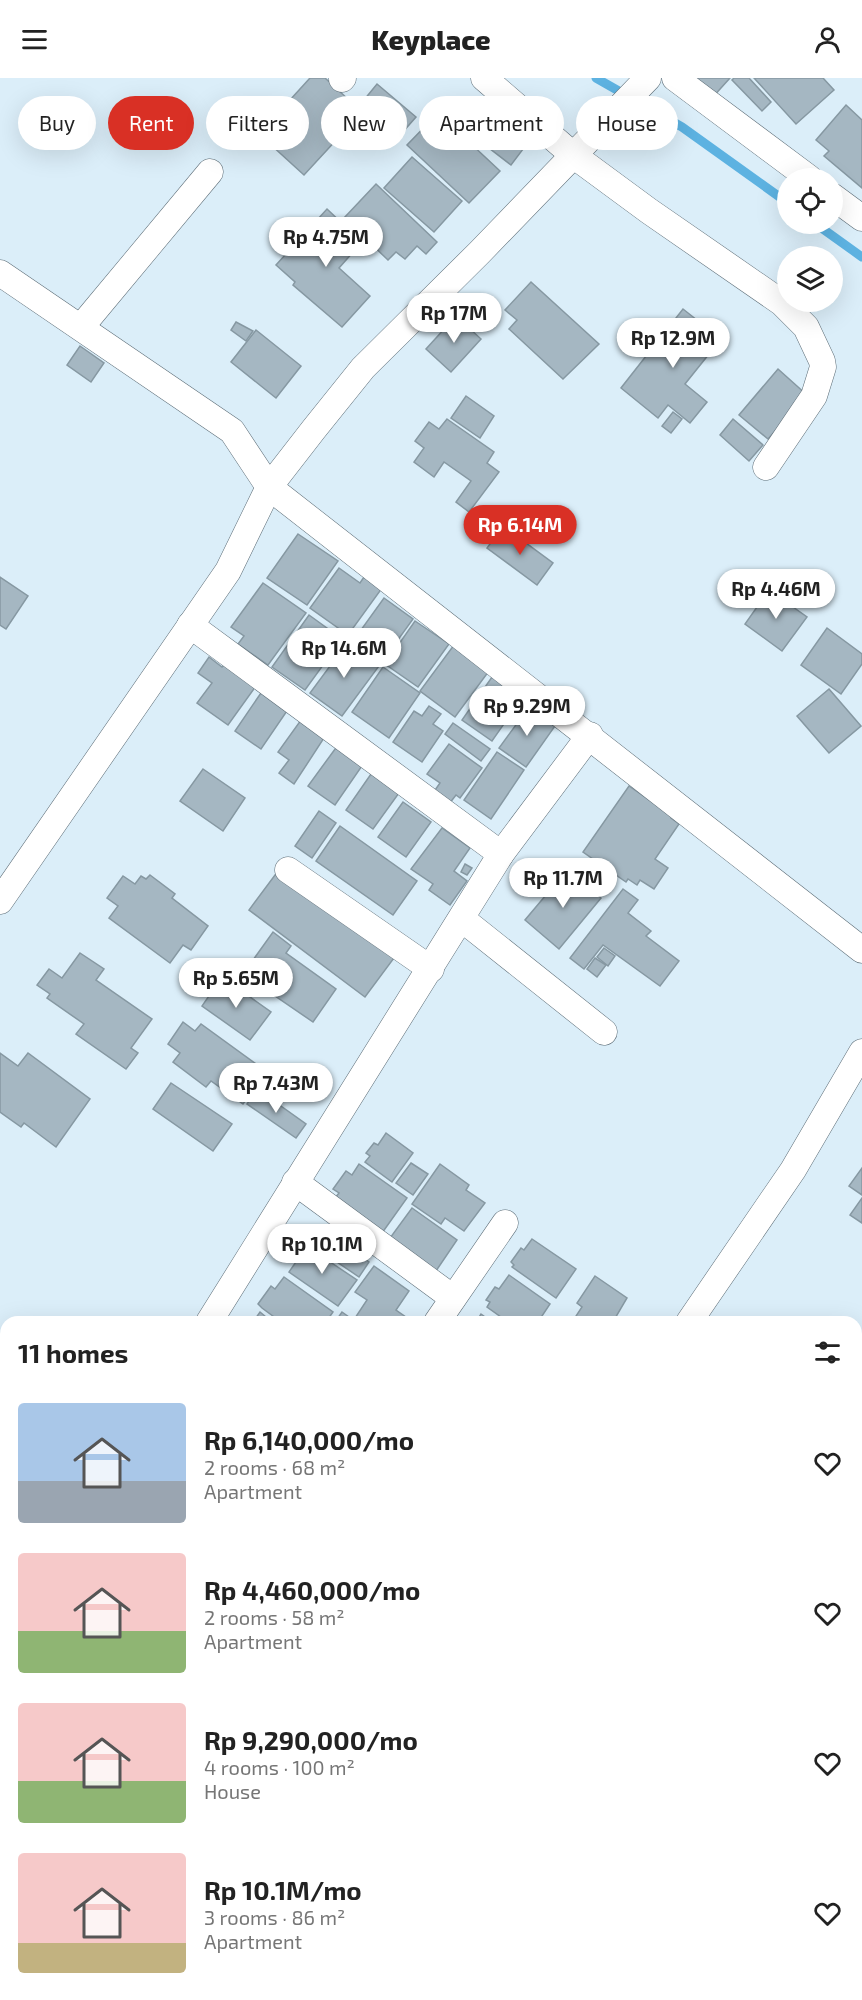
<!DOCTYPE html>
<html lang="en">
<head>
<meta charset="utf-8">
<style>
  body { margin:0; font-family:"Exo 2",sans-serif; background:#f2f2f2; color:#222; height:100vh; display:flex; flex-direction:column; font-size:22px; white-space:nowrap }
  * { box-sizing:border-box; margin:0 }
  p { font-size:20px; color:#767676 }
  .icon { flex:none; width:33px; height:33px; fill:none; stroke:currentColor; stroke-width:2; stroke-linecap:round; stroke-linejoin:round }
  .map { position:relative; flex:1; overflow:hidden }
  .sheet { position:absolute; left:0px; top:1238px; width:862px; height:686px; display:flex; flex-direction:column; background:#fff; border-radius:18px 18px 0 0; box-shadow:0 6px 24px #0002 }
  .sheet>* { flex:none }
  .banner { position:absolute; left:18px; top:18px; width:826px; height:54px; display:flex; gap:12px }
  .fabs { position:absolute; left:777px; top:90px; display:grid; gap:12px }
  .fabs a { display:grid; place-items:center; width:66px; height:66px; border-radius:50%; background:#fff; box-shadow:0 6px 24px #0002; font-size:30px }
  .price { position:absolute; translate:-50% -51px; padding:0 14px; border-radius:21px; background:#fff; color:#222; font-size:20px; line-height:39px; filter:drop-shadow(0 2px 3px #0008) }
  .price::after { content:''; position:absolute; left:50%; top:36px; width:18px; height:14px; margin-left:-9px; background:inherit; clip-path:polygon(0 0,100% 0,50% 100%) }
  .price.selected { background:#d93025; color:#fff }
  ul { padding:0; list-style:none }
  li { display:flex; align-items:center; gap:18px; height:150px; padding:0 18px }
  li span { display:grid; place-items:center; flex:none; width:168px; height:120px; border-radius:6px; color:#555 }
  li>.icon { margin-inline-start:auto }
  span .icon { width:72px; height:72px; fill:#fffc; stroke-width:1 }
  li b { font-size:26px }
  h2 { display:flex; justify-content:space-between; align-items:center; height:72px; padding:0 18px; font-size:26px }
  .tag { padding:0 21px; border-radius:27px; background:#fff; box-shadow:0 6px 24px #0002; font-size:21px; line-height:54px }
  .tag.selected { background:#d93025; color:#fff }
  header { display:flex; justify-content:space-between; align-items:center; height:78px; padding:0 18px; background:#fff; font-size:27px; font-weight:800 }
  .map>svg:first-child { display:block }
</style>
</head>
<body>
<header><svg class="icon" aria-label="menu" viewBox="0 0 24 24"><path d="M4 6h16M4 12h16M4 18h16"/></svg>Keyplace<svg class="icon" aria-label="person" viewBox="0 0 24 24"><circle cx="12" cy="8" r="4"/><path d="M4 21q1-7 8-7t8 7"/></svg></header>
<div class="map">
<svg width="862" height="1922" viewBox="0 0 862 1922">
  <rect width="100%" height="100%" fill="#dbeef9"/>
  <g fill="none" stroke-linecap="round" stroke-linejoin="round">
    <!-- stream -->
    <g stroke="#5db2e1" stroke-width="9">
      <path d="M596,0L682,49L788,125"/>
      <path d="M816,146L862,179"/>
    </g>
  </g>
  <!-- building -->
  <g fill="#a5b7c2" stroke="#8698a2" stroke-width="1.5">
    <path d="M310,0H325L362,34L304,97L259,56Z"/>
    <path d="M690,0H730L712,20Z"/>
    <path d="M734,0H749L771,24L762,33L732,2Z"/>
    <path d="M754,0H823L834,12L796,46Z"/>
    <path d="M377,6L416,39L402,55L364,22Z"/>
    <path d="M501,27L536,54L511,87L476,60Z"/>
    <path d="M846,27L862,42V110L824,78L829,73L816,62Z"/>
    <path d="M438,35L500,93L469,125L407,67Z"/>
    <path d="M412,79L462,123L434,154L384,110Z"/>
    <path d="M376,106L437,164L426,176L417,168L405,181L396,174L388,182L344,140Z"/>
    <path d="M327,131L362,164L339,190L370,218L342,249L293,207L295,204L276,187Z"/>
    <path d="M531,204L599,266L563,301L509,251L517,242L505,232Z"/>
    <path d="M683,231L721,261L685,306L707,324L690,345L668,327L658,340L621,310Z"/>
    <path d="M456,238L481,261L451,294L426,271Z"/>
    <path d="M236,244L253,253L246,263L231,252Z"/>
    <path d="M256,252L301,288L276,320L231,284Z"/>
    <path d="M80,268L104,285L91,304L67,287Z"/>
    <path d="M778,291L807,317L768,361L739,337Z"/>
    <path d="M466,318L494,338L480,360L451,340Z"/>
    <path d="M673,334L682,341L671,355L662,348Z"/>
    <path d="M447,341L494,374L487,385L499,394L469,434L456,424L471,403L444,384L434,399L414,384L424,370L415,363L429,344L439,351Z"/>
    <path d="M733,341L763,367L749,383L720,357Z"/>
    <path d="M503,448L553,485L537,507L487,470Z"/>
    <path d="M298,456L338,483L307,527L267,500Z"/>
    <path d="M339,490L360,505L368,493L385,506L348,557L310,530Z"/>
    <path d="M0,499L28,518L6,551L0,547Z"/>
    <path d="M263,505L306,535L268,587L238,566L244,558L231,549Z"/>
    <path d="M769,512L807,539L782,573L745,546Z"/>
    <path d="M384,520L413,541L382,584L353,563Z"/>
    <path d="M309,537L342,561L305,612L272,589Z"/>
    <path d="M415,543L449,566L418,609L385,586Z"/>
    <path d="M827,550L862,576V586L841,616L801,587Z"/>
    <path d="M347,565L379,588L342,638L310,615Z"/>
    <path d="M454,567L489,593L455,639L420,613Z"/>
    <path d="M209,579L222,589L225,586L256,608L228,647L197,625L212,605L198,595Z"/>
    <path d="M383,589L420,615L389,660L352,634Z"/>
    <path d="M492,599L522,620L492,663L462,642Z"/>
    <path d="M829,611L861,648L829,675L797,638Z"/>
    <path d="M263,612L289,630L261,671L235,653Z"/>
    <path d="M429,628L441,636L433,646L443,653L422,684L393,664L414,633L422,638Z"/>
    <path d="M529,629L555,648L526,689L499,670Z"/>
    <path d="M301,642L324,660L294,706L279,695L289,682L278,674Z"/>
    <path d="M453,645L490,671L481,683L445,656Z"/>
    <path d="M449,666L482,690L460,720L456,717L449,726L433,715L440,705L427,696Z"/>
    <path d="M338,667L364,685L335,727L308,708Z"/>
    <path d="M497,674L524,692L491,741L464,722Z"/>
    <path d="M203,691L245,720L223,753L180,723Z"/>
    <path d="M371,696L399,715L373,751L346,732Z"/>
    <path d="M629,708L672,738L671,740L679,746L655,781L668,790L654,811L640,802L637,807L628,801L626,804L583,774Z"/>
    <path d="M403,724L431,744L406,779L378,759Z"/>
    <path d="M319,733L336,745L312,780L295,768Z"/>
    <path d="M340,748L417,803L393,837L316,783Z"/>
    <path d="M442,750L470,770L454,793L467,803L450,827L429,812L433,806L411,791Z"/>
    <path d="M465,786L472,790L467,797L461,794Z"/>
    <path d="M567,792L601,820L559,871L525,842Z"/>
    <path d="M278,793L394,880L365,919L249,832Z"/>
    <path d="M150,797L175,816L172,820L208,848L191,872L183,867L170,885L109,840L118,828L107,820L123,798L135,806L141,798L146,801Z"/>
    <path d="M623,811L638,822L628,835L651,853L646,858L679,883L660,908L603,867L584,891L570,880Z"/>
    <path d="M273,854L291,868L286,875L336,911L313,944L243,896Z"/>
    <path d="M604,870L615,878L608,888L597,879Z"/>
    <path d="M80,875L104,891L96,902L152,941L131,970L138,975L126,991L76,956L84,946L47,920L50,916L37,907L49,891L62,900Z"/>
    <path d="M595,880L606,887L597,899L587,891Z"/>
    <path d="M222,899L271,934L250,962L202,928Z"/>
    <path d="M183,944L195,953L201,946L256,986L248,997L258,1005L243,1026L211,1003L206,1009L173,984L180,975L168,966Z"/>
    <path d="M0,975L18,988L28,975L90,1021L56,1069L24,1045L21,1049L0,1034Z"/>
    <path d="M171,1005L232,1046L213,1073L153,1031Z"/>
    <path d="M257,1011L306,1046L296,1060L247,1026Z"/>
    <path d="M386,1055L413,1075L392,1104L365,1084L370,1078L366,1075L374,1065L378,1067Z"/>
    <path d="M411,1085L428,1096L413,1117L396,1105Z"/>
    <path d="M359,1086L407,1120L377,1162L335,1120L339,1115L333,1111L346,1093L352,1097Z"/>
    <path d="M440,1086L469,1107L466,1112L485,1125L464,1153L445,1140L441,1146L412,1126Z"/>
    <path d="M862,1090V1117L849,1108Z"/>
    <path d="M862,1120V1145L850,1137Z"/>
    <path d="M412,1130L457,1162L436,1193L390,1160Z"/>
    <path d="M532,1161L576,1191L556,1220L512,1189L514,1187L511,1184L521,1170L524,1172Z"/>
    <path d="M302,1165L357,1202L338,1228L289,1194L296,1184L291,1181Z"/>
    <path d="M348,1169L369,1184L359,1199L337,1184Z"/>
    <path d="M374,1188L409,1213L396,1232L413,1244H360L355,1240L367,1222L355,1214Z"/>
    <path d="M509,1197L550,1226L538,1244H508L487,1229L490,1224L486,1222L495,1209L499,1211Z"/>
    <path d="M595,1198L627,1220L614,1242L617,1244H583L576,1238L582,1229L577,1225Z"/>
    <path d="M284,1199L333,1234L326,1244H281L262,1230L258,1226L271,1208L275,1211Z"/>
    <path d="M260,1234L272,1244H253Z"/>
    <path d="M342,1234L356,1244H335Z"/>
    <path d="M481,1236L492,1244H476Z"/>
    <path d="M856,1550L862,1554V1600L858,1605Z"/>
    <path d="M1,1909L6,1912V1917H12L19,1922H0Z"/>
    <path d="M352,1917H438L435,1922H359Z"/>
  </g>
  <g fill="none" stroke-linecap="round" stroke-linejoin="round">
    <defs>
      <g id="minor">
        <path d="M484,0L573,77L649,133L782,225L806,249L822,283L823,289L814,318L766,389"/>
        <path d="M675,0L809,100"/>
        <path d="M342,1L343,0"/>
        <path d="M832,118L862,140"/>
        <path d="M0,195L232,353L269,409L862,872"/>
        <path d="M81,249L210,94"/>
        <path d="M190,547L501,776"/>
        <path d="M288,792L431,891"/>
        <path d="M0,823L228,493L269,409L314,351L363,290L479,175L648,0"/>
        <path d="M462,841L604,954"/>
        <path d="M295,1104L453,1220"/>
        <path d="M209,1244L501,776L590,657"/>
        <path d="M437,1244L505,1145"/>
        <path d="M689,1244L793,1092L862,974"/>
        <path d="M0,1555L6,1546"/>
        <path d="M856,1727L862,1718"/>
        <path d="M0,1818L6,1822"/>
        <path d="M144,1917L151,1922"/>
        <path d="M243,1922L247,1917"/>
        <path d="M730,1922L734,1917"/>
      </g>
    </defs>
    <!-- minor casing -->
    <use href="#minor" stroke="#5d6d77" stroke-width="27"/>
    <!-- minor -->
    <use href="#minor" stroke="#fff" stroke-width="26"/>
  </g>
</svg>
<div class="fabs">
<a><svg class="icon" aria-label="locate" viewBox="0 0 24 24"><circle cx="12" cy="12" r="6"/><path d="M12 2v4M12 18v4M2 12h4M18 12h4"/></svg></a>
<a><svg class="icon" aria-label="layers" viewBox="0 0 24 24"><path d="M12 4l9 5-9 5-9-5zM3 14l9 5 9-5"/></svg></a>
</div>
<b class="price" style="left:326px;top:190px">Rp 4.75M</b>
<b class="price" style="left:454px;top:266px">Rp 17M</b>
<b class="price" style="left:673px;top:291px">Rp 12.9M</b>
<b class="price selected" style="left:520px;top:478px">Rp 6.14M</b>
<b class="price" style="left:776px;top:542px">Rp 4.46M</b>
<b class="price" style="left:344px;top:601px">Rp 14.6M</b>
<b class="price" style="left:527px;top:659px">Rp 9.29M</b>
<b class="price" style="left:563px;top:831px">Rp 11.7M</b>
<b class="price" style="left:236px;top:931px">Rp 5.65M</b>
<b class="price" style="left:276px;top:1036px">Rp 7.43M</b>
<b class="price" style="left:322px;top:1197px">Rp 10.1M</b>
<div class="banner">
<a class="tag">Buy</a>
<a class="tag selected">Rent</a>
<a class="tag">Filters</a>
<a class="tag">New</a>
<a class="tag">Apartment</a>
<a class="tag">House</a>
</div>
<section class="sheet">
<h2>11 homes<svg class="icon" aria-label="filters" viewBox="0 0 24 24"><path d="M4 7h16M4 17h16"/><circle cx="9" cy="7" r="2"/><circle cx="15" cy="17" r="2"/></svg></h2>
<ul>
<li><span style="background:linear-gradient(#a9c7e8 65%,#9aa5b1 0)"><svg class="icon" aria-label="home" viewBox="0 0 24 24"><path d="M3 11l9-7 9 7M6 9v11h12V9"/></svg></span><div><b>Rp 6,140,000/mo</b><p>2 rooms · 68 m²</p><p>Apartment</p></div><svg class="icon" aria-label="heart" viewBox="0 0 24 24"><path d="M12 20l-8-8c-3-5 5-10 8-4 3-6 11-1 8 4z"/></svg></li>
<li><span style="background:linear-gradient(#f6c9c9 65%,#8fb573 0)"><svg class="icon" aria-label="home" viewBox="0 0 24 24"><path d="M3 11l9-7 9 7M6 9v11h12V9"/></svg></span><div><b>Rp 4,460,000/mo</b><p>2 rooms · 58 m²</p><p>Apartment</p></div><svg class="icon" aria-label="heart" viewBox="0 0 24 24"><path d="M12 20l-8-8c-3-5 5-10 8-4 3-6 11-1 8 4z"/></svg></li>
<li><span style="background:linear-gradient(#f6c9c9 65%,#8fb573 0)"><svg class="icon" aria-label="home" viewBox="0 0 24 24"><path d="M3 11l9-7 9 7M6 9v11h12V9"/></svg></span><div><b>Rp 9,290,000/mo</b><p>4 rooms · 100 m²</p><p>House</p></div><svg class="icon" aria-label="heart" viewBox="0 0 24 24"><path d="M12 20l-8-8c-3-5 5-10 8-4 3-6 11-1 8 4z"/></svg></li>
<li><span style="background:linear-gradient(#f6c9c9 75%,#c2b280 0)"><svg class="icon" aria-label="home" viewBox="0 0 24 24"><path d="M3 11l9-7 9 7M6 9v11h12V9"/></svg></span><div><b>Rp 10.1M/mo</b><p>3 rooms · 86 m²</p><p>Apartment</p></div><svg class="icon" aria-label="heart" viewBox="0 0 24 24"><path d="M12 20l-8-8c-3-5 5-10 8-4 3-6 11-1 8 4z"/></svg></li>
</ul>
</section>
</div>
</body>
</html>
